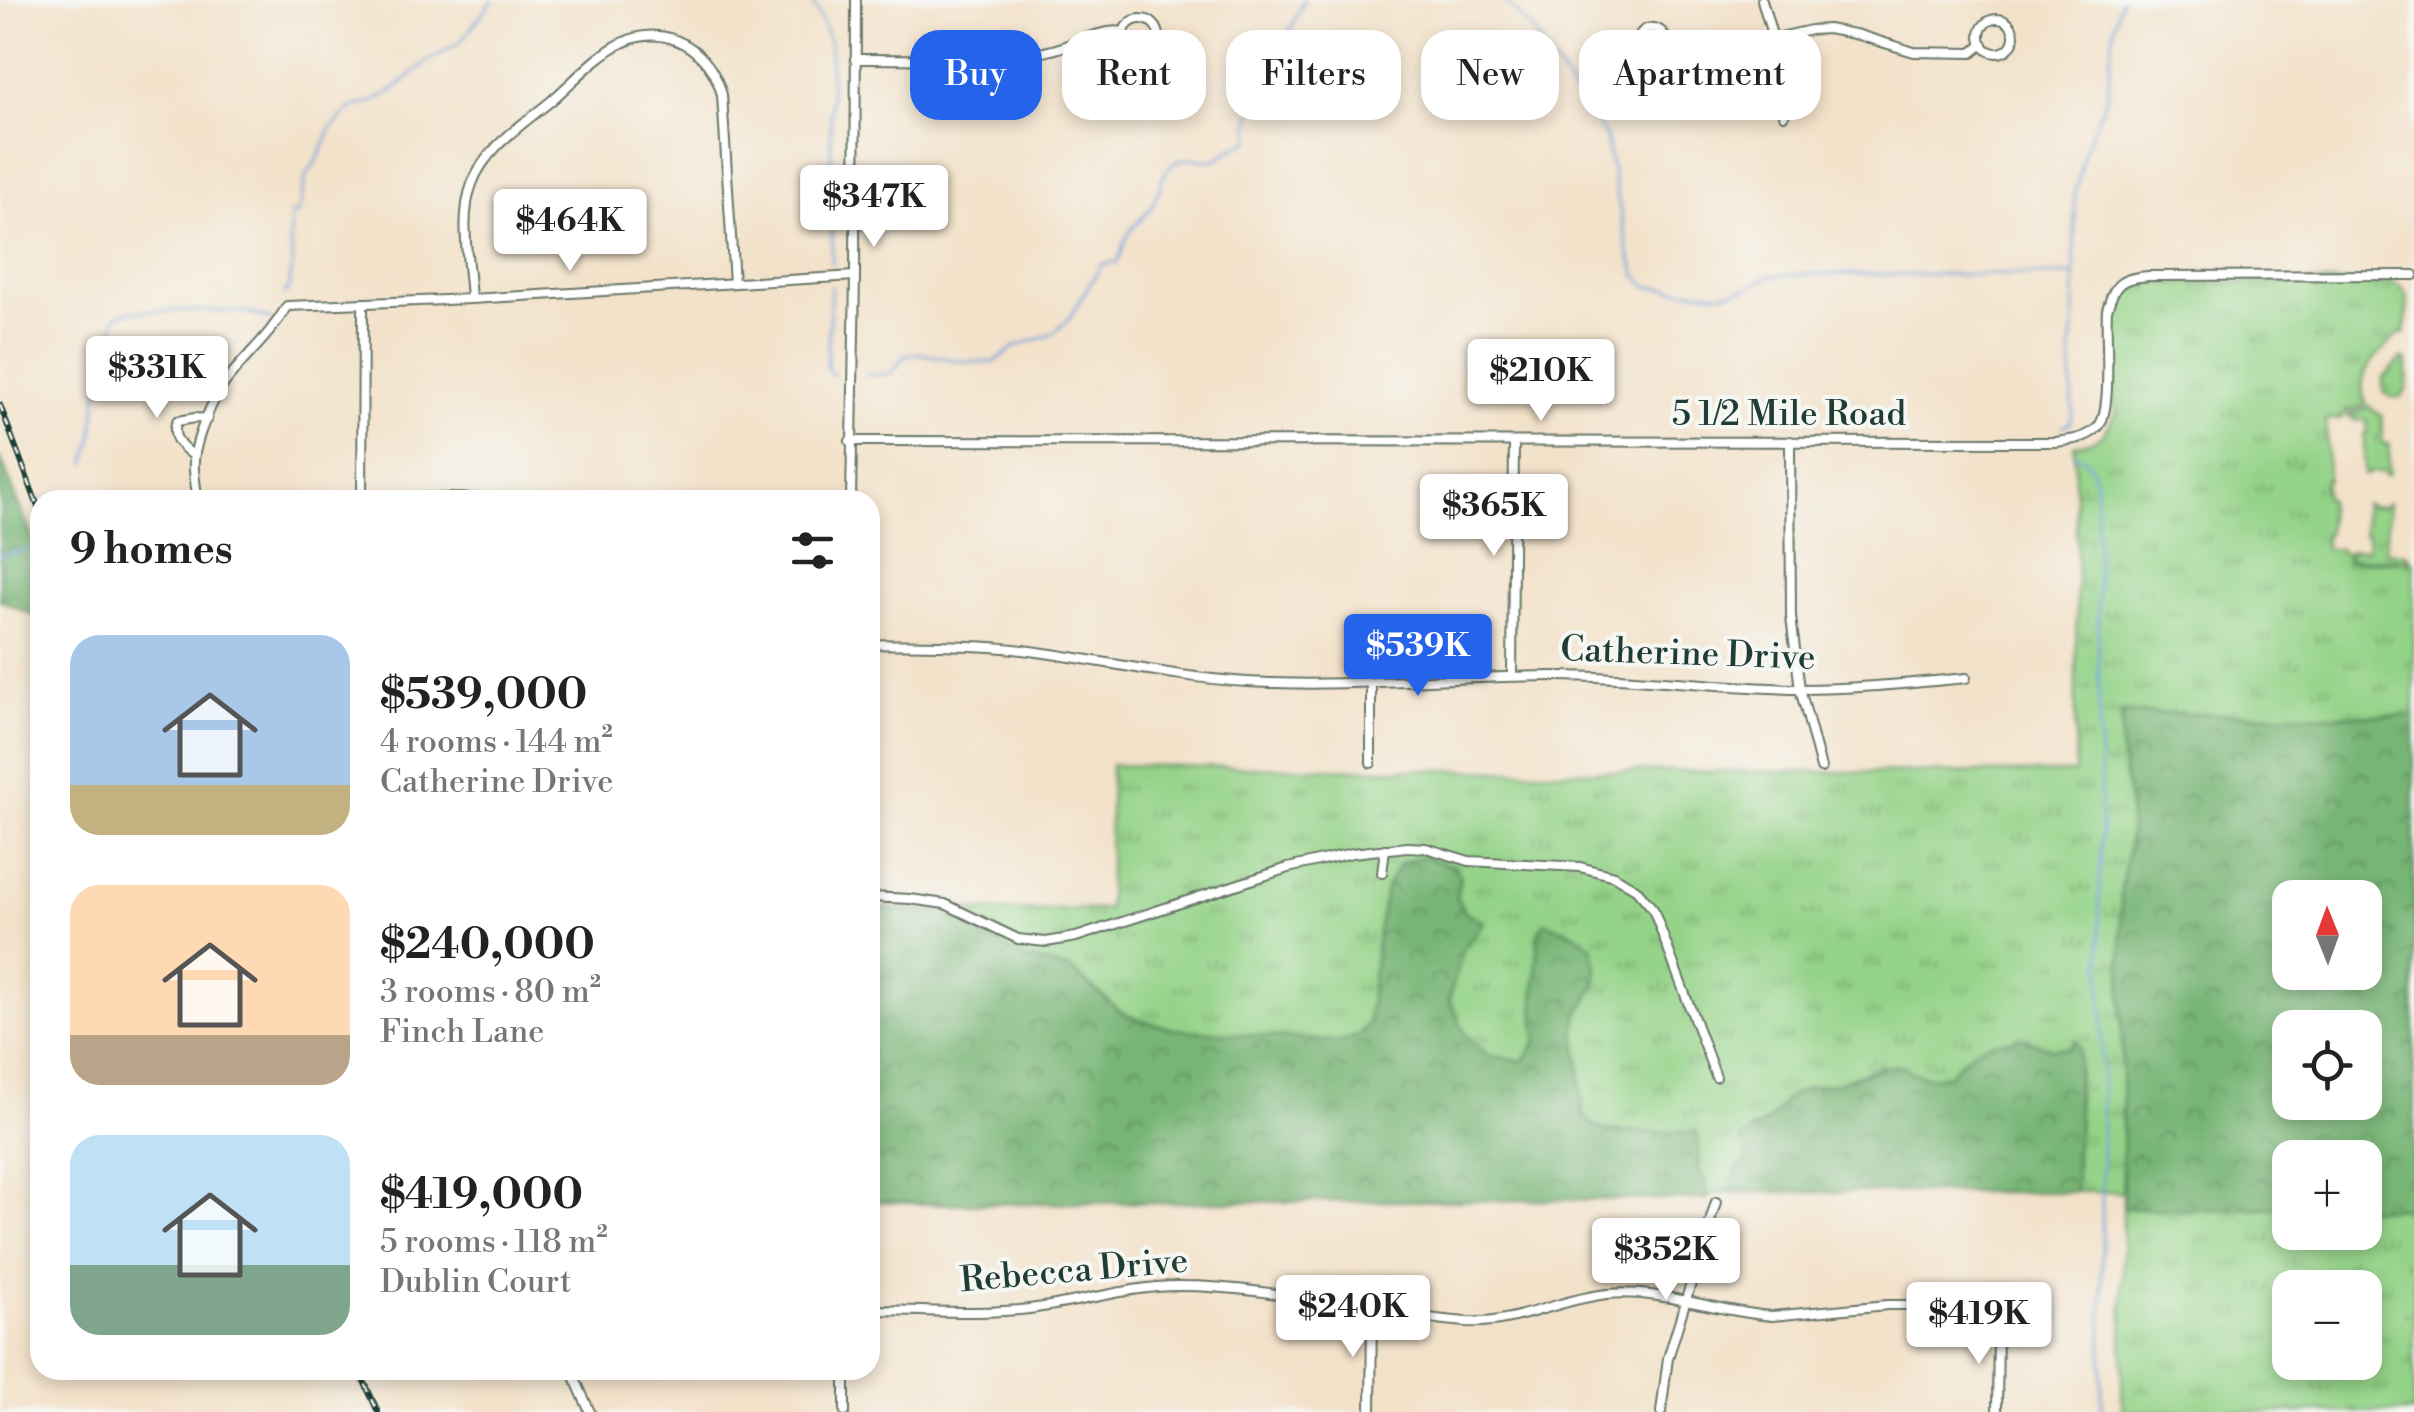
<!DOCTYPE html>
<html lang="en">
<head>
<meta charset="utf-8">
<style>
  body { margin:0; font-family:"Libre Bodoni",serif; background:#f6f6f6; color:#222; height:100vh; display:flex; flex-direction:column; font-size:38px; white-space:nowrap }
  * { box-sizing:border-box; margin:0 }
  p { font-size:32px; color:#767676 }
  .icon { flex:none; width:55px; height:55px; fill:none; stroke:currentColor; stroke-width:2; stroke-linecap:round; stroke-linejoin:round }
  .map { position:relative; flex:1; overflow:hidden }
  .details { position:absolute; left:30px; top:490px; width:850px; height:890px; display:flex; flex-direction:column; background:#fff; border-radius:30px; box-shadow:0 5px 15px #0003 }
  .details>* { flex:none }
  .top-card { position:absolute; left:910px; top:30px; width:950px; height:90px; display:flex; gap:20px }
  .needle { width:65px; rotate:359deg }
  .tools { position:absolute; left:2272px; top:880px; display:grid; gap:20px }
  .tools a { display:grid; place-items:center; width:110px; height:110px; border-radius:20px; background:#fff; box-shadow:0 5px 15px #0003; font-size:50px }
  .price { position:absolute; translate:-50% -85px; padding:0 22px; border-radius:10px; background:#fff; color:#222; font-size:32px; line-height:65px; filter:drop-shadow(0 2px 5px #0008) }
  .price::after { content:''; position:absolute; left:50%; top:60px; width:30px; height:22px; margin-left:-15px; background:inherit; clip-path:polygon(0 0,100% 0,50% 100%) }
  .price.selected { background:#2563eb; color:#fff }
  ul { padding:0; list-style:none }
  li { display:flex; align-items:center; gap:30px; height:250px; padding:0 40px }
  li span { display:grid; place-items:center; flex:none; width:280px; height:200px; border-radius:30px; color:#555 }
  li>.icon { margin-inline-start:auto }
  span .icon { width:120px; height:120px; fill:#fffc; stroke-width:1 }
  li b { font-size:42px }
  h2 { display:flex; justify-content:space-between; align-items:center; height:120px; padding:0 40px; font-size:42px }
  .pill { padding:0 35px; border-radius:30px; background:#fff; box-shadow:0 5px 15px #0003; font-size:35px; line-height:90px }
  .pill.selected { background:#2563eb; color:#fff }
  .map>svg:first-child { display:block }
</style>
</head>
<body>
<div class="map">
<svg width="2414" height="1412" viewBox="0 0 2414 1412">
  <defs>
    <pattern id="grass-tufts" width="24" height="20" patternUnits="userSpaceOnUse" patternTransform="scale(2.5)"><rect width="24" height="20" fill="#94d388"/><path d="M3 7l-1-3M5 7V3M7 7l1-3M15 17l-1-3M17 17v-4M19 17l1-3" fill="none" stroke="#78ac70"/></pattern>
    <pattern id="forest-crowns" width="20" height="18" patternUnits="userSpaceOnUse" patternTransform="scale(2.5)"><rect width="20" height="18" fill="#77b574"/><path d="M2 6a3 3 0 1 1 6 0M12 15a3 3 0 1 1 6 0" fill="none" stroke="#619460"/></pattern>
  </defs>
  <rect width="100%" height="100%" fill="#f6f6f2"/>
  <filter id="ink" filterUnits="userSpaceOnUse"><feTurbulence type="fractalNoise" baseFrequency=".01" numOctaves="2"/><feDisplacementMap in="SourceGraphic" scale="20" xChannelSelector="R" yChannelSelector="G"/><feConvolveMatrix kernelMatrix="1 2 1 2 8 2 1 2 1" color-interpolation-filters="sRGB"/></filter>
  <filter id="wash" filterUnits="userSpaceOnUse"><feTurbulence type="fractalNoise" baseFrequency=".0048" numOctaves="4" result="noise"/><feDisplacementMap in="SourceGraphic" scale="40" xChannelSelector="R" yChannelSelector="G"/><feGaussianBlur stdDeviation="2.25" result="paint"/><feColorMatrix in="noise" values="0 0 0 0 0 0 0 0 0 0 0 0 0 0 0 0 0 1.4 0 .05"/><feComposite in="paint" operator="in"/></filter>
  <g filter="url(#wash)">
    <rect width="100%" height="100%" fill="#f3e2ca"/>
    <!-- grass -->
    <g fill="url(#grass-tufts)" stroke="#5a885e" stroke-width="2.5" fill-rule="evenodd">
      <path d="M2391,282L2401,287L2408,298L2405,334L2400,333C2381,353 2352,372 2366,403L2355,409L2346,410L2345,416H2340V419L2326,420L2328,480H2325V498L2328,499V534L2325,535V549H2339L2340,552L2346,553L2347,561L2414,562V716L2122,714L2121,751L2130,807L2129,842L2121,891L2123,1192H2076C2075,1144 2078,1097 2079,1049L2075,1042L2072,1048H2052L2020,1038L1960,1061L1950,1074L1930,1077L1881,1066L1837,1083L1810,1087L1786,1099L1774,1116L1759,1127L1751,1130L1749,1157L1737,1171L1729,1192L1712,1194L1706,1199V1182L1697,1168L1700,1155C1682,1148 1664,1140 1645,1134C1620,1127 1606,1138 1584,1117L1575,1027L1579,1012L1596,985L1592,946C1572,931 1564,925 1539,930L1534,1007L1537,1041L1524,1061L1489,1056L1465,1034L1449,999L1463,950L1466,912L1456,898L1460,877L1387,886L1378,932L1368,1024L1358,1036L1341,1042L1173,1030L1125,1015L1070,969L1024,959L965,923L921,909L1004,911L1108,909L1111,765L1509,771L2075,773L2077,571L2074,445C2099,441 2106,436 2115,412L2113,314C2119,297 2124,291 2140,283Z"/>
      <path d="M2402,359H2406L2407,362V388L2401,397H2390L2383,392V378Z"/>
      <path d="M2368,406L2382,416V444H2389V475H2385L2384,472H2369V474L2364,475V435L2367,434V420H2353V417L2349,416V413H2355Z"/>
      <path d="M2364,504H2367L2368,507H2385V504H2389L2386,552L2404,553V556H2410V559H2348V552H2352V550L2367,549V534H2364Z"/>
      <path d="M2269,1206L2290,1207V1232H2365V1208L2414,1209V1412H2122L2123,1208L2187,1210ZM2290,1288H2365V1362H2290Z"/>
    </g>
    <!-- forest -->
    <g fill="url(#forest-crowns)" stroke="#4b7954" stroke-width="2.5" fill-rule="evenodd">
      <path d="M0,457L40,557V618L0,600Z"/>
      <path d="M2122,713L2414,716V1209L2365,1208V1158H2290V1207L2187,1210L2123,1208L2121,891L2129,842L2130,807L2121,751ZM2290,898H2365V972H2290ZM2290,1028H2365V1102H2290Z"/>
      <path d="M1420,856L1455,867L1460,876L1456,898L1466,912L1484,922L1463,950L1449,999L1465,1034L1489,1056L1524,1061L1537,1041L1534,1007L1539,930L1545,922L1577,935L1592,946L1597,968L1596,985L1579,1012L1575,1027L1584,1117L1595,1127L1609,1132H1697L1700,1155L1697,1168L1706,1182V1199L930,1204L870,1201V908L921,909L965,923L1024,959L1070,969L1125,1015L1173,1029L1341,1042L1358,1036L1368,1024L1378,932L1387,886L1400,864Z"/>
      <path d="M2020,1038L2052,1048H2071L2074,1041L2079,1049L2076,1100L2079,1125L2075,1151L2076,1192H1729L1737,1171L1749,1157L1741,1141C1751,1130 1762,1127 1773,1117C1778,1112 1781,1103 1788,1098C1804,1086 1823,1087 1841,1082C1863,1076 1878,1066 1902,1065C1915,1078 1932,1077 1949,1075C1975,1043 1982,1045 2020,1038Z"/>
    </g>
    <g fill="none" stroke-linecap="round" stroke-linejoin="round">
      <!-- stream -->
      <g stroke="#71a2db" stroke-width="2.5">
        <path d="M810,0C822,15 826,30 830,49L832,265"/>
        <path d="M1504,0L1534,32L1580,102L1605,134L1628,251L1637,276L1649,287L1720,293L1745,289L1770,276L1819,274L2073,275"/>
        <path d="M831,286L827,365L830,372L835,375"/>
        <path d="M284,294L290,288V275L293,262L290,241L291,213L298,214L306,177L321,153L330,130L352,107L367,104L389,93L427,62L460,42L493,0"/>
        <path d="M866,374C889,376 892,376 904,356L917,353L961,361L993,363L1016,346L1051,335L1068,320L1102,264L1117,262C1123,254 1121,250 1125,241C1129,228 1142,220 1149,210C1163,192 1158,167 1182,160C1193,156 1202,162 1213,160C1226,157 1231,145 1247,143L1252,136L1249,129L1252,113L1304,0"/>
        <path d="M2063,426L2070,423L2073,413L2071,348L2074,325L2075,193L2084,151L2107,96L2114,25L2121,0"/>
        <path d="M2074,454C2089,458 2092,468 2096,482L2101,829L2099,901L2102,998V1412"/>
        <path d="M86,463L93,438L97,399L116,316L130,311H195L248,312L272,320"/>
        <path d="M0,555L27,550"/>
      </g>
    </g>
  </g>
  <g filter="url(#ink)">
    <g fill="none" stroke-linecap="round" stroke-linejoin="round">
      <defs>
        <g id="street">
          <path d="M1762,0L1778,56L1784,115"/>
          <circle cx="1141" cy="37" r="18"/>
          <circle cx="1997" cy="36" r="17"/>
          <circle cx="1652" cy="42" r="14"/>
          <path d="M1667,41L1737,47L1811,30L1828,29L1859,35L1914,52L1972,53L1983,44"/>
          <path d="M855,59C917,58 998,65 1056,49C1076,43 1103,28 1123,32"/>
          <path d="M471,299C469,262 459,219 472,184C485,148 522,125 551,101C572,83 598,54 622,43C667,21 711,51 722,95L734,283"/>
          <path d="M850,441L2055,442C2070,440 2087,439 2098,427C2113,411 2105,335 2107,310C2115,283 2120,278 2149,276L2414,275"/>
          <path d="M1790,441L1791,617L1800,689L1821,768"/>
          <path d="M194,456C181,446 170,438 177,421L195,418L207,419"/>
          <path d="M362,496L533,500"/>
          <path d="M198,500C196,487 193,474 194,460C196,438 213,397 227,380C248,353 269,337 287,306L471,299L855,276"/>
          <path d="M362,500L363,303"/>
          <path d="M851,500L855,276L856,0"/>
          <path d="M870,644C918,645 966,644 1014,649C1092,658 1169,677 1247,682C1350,688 1454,676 1558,676C1639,676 1719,688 1800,689C1856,689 1911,683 1966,678"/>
          <path d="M1512,676L1514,443"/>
          <path d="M1371,763V683"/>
          <path d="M1382,873L1385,849"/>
          <path d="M870,897L910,899L945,904L1018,939L1046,942L1076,937L1288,868L1352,853L1407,847L1426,848L1469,861L1580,867L1614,876L1636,889L1653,909L1716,1077"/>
          <path d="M870,1310C923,1310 977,1315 1029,1309C1080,1303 1128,1286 1179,1286C1276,1286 1370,1315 1466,1322C1515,1325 1558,1299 1607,1294C1662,1289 1717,1312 1772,1316L1887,1305H1979L1993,1313"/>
          <path d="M1993,1313L1998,1325L1997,1412"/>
          <path d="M571,1370L590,1412"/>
          <path d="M845,1412V1370"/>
          <path d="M1371,1412L1372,1309"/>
          <path d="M1661,1412L1668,1358L1716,1202"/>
        </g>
      </defs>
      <!-- street casing -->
      <use href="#street" stroke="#697768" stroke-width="12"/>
      <!-- street -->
      <use href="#street" stroke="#fff" stroke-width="8"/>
      <defs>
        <g id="rail">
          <path d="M0,405L40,512"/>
          <path d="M359,1370L378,1412"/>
        </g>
      </defs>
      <!-- rail casing -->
      <use href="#rail" stroke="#1f3d34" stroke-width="6"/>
      <!-- rail -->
      <use href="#rail" stroke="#f6f6f2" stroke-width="2.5" stroke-dasharray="8" stroke-linecap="butt"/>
    </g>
  </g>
  <g text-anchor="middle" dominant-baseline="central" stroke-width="8" stroke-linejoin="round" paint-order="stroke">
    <!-- street labels -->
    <g font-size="35" fill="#1f3d34" stroke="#f6f6f2">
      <text x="1789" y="414">5 1/2 Mile Road</text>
      <text transform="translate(1688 654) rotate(2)">Catherine Drive</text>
      <text transform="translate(1074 1271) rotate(-5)">Rebecca Drive</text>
    </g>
  </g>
</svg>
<div class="tools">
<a><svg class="needle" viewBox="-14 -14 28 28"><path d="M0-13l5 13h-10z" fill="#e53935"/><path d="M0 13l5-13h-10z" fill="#767676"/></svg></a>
<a><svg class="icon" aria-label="locate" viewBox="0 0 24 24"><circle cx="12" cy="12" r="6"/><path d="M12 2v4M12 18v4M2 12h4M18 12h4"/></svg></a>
<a>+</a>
<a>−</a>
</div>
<b class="price" style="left:874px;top:250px">$347K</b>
<b class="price" style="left:570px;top:274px">$464K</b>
<b class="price" style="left:157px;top:421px">$331K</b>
<b class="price" style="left:1541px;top:424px">$210K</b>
<b class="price" style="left:1494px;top:559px">$365K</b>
<b class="price selected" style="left:1418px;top:699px">$539K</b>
<b class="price" style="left:1666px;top:1303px">$352K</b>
<b class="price" style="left:1353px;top:1360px">$240K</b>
<b class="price" style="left:1979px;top:1367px">$419K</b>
<div class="top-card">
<a class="pill selected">Buy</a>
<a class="pill">Rent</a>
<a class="pill">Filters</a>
<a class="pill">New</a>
<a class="pill">Apartment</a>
</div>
<section class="details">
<h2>9 homes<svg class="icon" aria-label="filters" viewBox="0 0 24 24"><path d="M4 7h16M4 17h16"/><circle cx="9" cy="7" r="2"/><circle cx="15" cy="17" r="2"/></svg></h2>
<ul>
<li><span style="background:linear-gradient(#a9c7e8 75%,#c2b280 0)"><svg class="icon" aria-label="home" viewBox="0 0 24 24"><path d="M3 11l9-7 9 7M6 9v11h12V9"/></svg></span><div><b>$539,000</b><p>4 rooms · 144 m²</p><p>Catherine Drive</p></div></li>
<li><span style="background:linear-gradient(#ffd9b3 75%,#b9a48a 0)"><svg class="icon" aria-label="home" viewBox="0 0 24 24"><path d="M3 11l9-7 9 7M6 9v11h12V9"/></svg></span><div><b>$240,000</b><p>3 rooms · 80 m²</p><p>Finch Lane</p></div></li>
<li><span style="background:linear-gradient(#bfe0f5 65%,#7fa58c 0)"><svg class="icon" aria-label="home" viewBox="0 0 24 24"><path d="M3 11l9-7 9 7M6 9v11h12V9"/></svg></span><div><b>$419,000</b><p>5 rooms · 118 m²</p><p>Dublin Court</p></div></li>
</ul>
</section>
</div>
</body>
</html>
